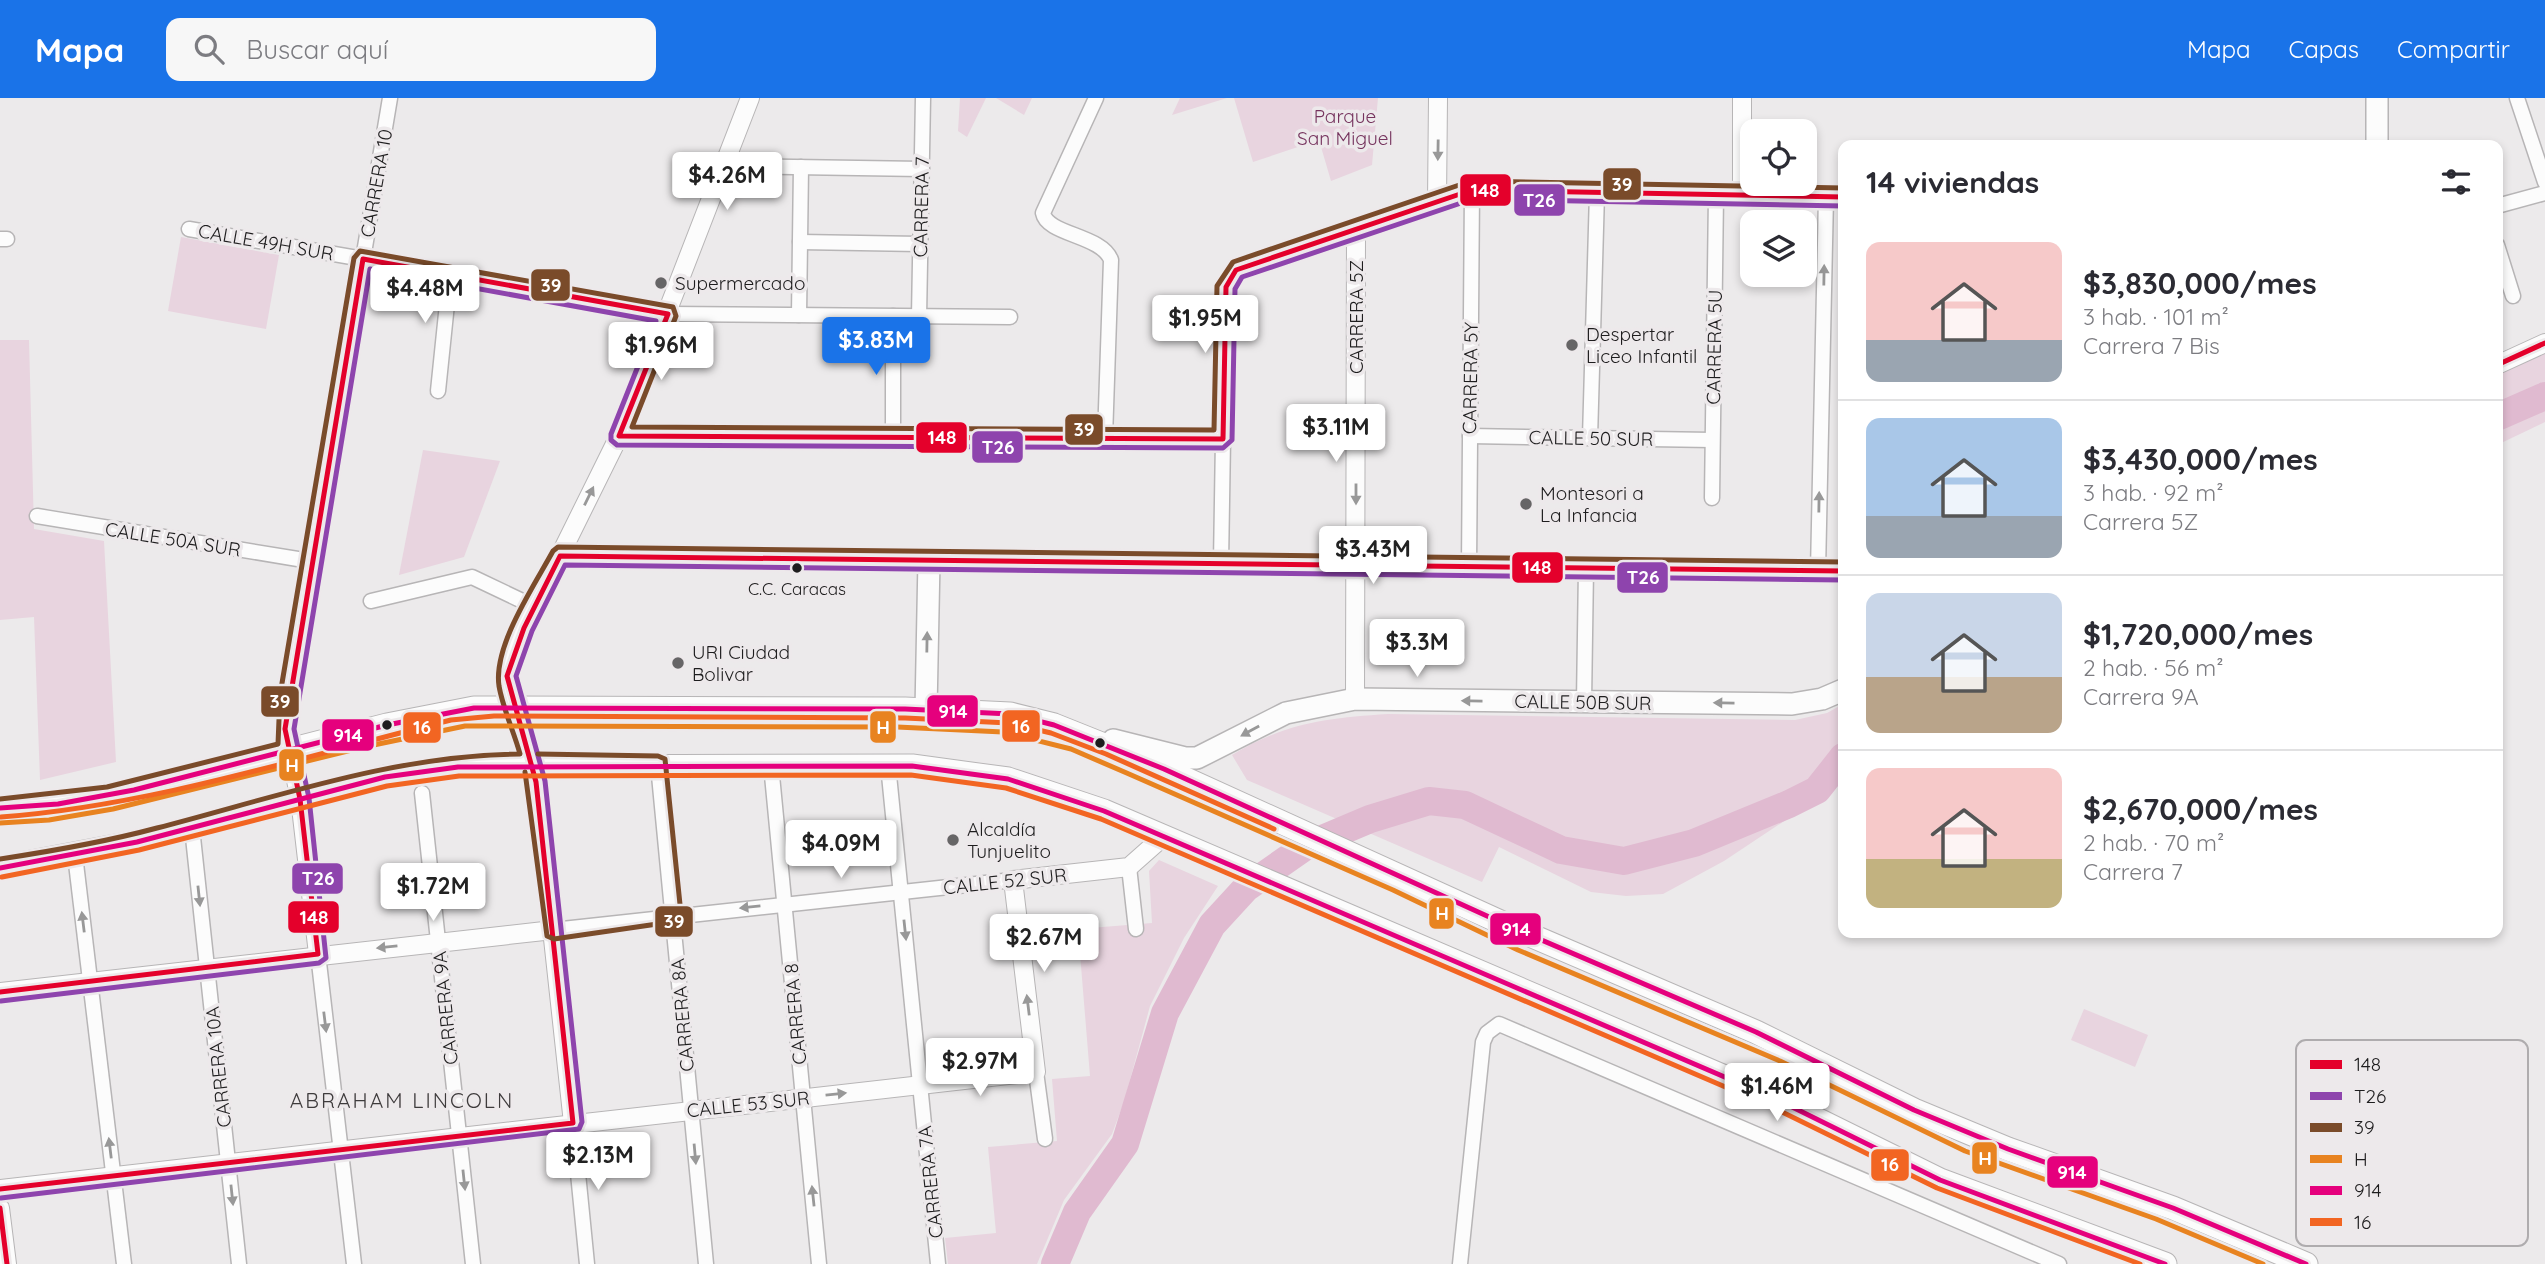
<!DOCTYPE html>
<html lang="es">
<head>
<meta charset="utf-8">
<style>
  body { margin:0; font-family:Quicksand,sans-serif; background:#f7f7f7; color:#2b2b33; height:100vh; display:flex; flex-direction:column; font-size:26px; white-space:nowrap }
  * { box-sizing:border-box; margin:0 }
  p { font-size:23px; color:#7c7c81 }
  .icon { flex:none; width:38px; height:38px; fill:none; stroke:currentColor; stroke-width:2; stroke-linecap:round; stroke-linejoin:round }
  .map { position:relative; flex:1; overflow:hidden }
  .sheet { position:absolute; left:1838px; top:42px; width:665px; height:798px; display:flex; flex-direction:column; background:#fff; border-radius:14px; box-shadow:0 4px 10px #0003 }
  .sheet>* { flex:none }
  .controls { position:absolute; left:1740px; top:21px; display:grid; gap:14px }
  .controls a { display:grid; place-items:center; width:77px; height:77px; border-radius:14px; background:#fff; box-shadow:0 4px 10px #0003; font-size:35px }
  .price { position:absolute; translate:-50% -60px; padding:0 16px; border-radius:7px; background:#fff; color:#222; font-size:23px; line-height:46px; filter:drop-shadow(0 2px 4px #0008) }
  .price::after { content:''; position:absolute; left:50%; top:42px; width:21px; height:16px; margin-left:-10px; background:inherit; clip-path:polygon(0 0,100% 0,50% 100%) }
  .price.selected { background:#1a73e8; color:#fff }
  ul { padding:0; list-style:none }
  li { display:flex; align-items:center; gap:21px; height:175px; padding:0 28px }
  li+li { border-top:2px solid #e1e1e2 }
  li span { display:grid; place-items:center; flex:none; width:196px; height:140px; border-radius:14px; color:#555 }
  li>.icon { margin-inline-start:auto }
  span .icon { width:84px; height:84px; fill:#fffc; stroke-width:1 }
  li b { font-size:30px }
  h2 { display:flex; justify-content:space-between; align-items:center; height:84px; padding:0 28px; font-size:30px }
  header { display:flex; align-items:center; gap:42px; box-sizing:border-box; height:98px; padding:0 35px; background:#1a73e8; color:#fff }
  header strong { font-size:33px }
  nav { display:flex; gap:38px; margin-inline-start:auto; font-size:24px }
  .search { width:490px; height:63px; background:#f7f7f7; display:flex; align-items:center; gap:18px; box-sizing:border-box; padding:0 24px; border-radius:14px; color:#7c7c81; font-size:26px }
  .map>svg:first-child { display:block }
</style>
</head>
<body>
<header>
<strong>Mapa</strong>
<div class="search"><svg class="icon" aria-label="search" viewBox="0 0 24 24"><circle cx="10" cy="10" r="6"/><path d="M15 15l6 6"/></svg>Buscar aquí</div>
<nav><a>Mapa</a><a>Capas</a><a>Compartir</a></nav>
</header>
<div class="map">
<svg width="2545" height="1166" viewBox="0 0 2545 1166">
  <rect width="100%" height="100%" fill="#eceaeb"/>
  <!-- green -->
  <g fill="#e8d4df">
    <path d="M960,0H986L967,39L958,33Z"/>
    <path d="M996,0H1032L1024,17Z"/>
    <path d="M1180,0H1227L1172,17Z"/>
    <path d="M1234,0H1378L1372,67L1331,83L1319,42L1253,64Z"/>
    <path d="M181,139L279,157L266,231L168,213Z"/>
    <path d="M0,242H29L34,431L104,443L116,664L40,682L34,519L0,522Z"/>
    <path d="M2545,254V324L2497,347V275Z"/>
    <path d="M423,352L500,363L464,459L399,477Z"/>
    <path d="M1843,606V684L1724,763L1663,796L1626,798L1591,794L1499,749L1482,784L1247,682L1232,657C1285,625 1326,620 1388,616L1795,622L1827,615Z"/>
    <path d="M1159,762L1218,788L1184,840L1150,908L1124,1004L1112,1036L1064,1102L1037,1166H948L945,1140L996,1135L988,1049L1057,1043L1052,981L1090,978L1078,831L1152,825L1149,773Z"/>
    <path d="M2084,911L2148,937L2135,969L2071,942Z"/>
  </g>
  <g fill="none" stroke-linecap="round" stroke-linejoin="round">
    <!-- river -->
    <g stroke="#e0bad0" stroke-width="28">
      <path d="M2497,319L2545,298"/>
      <path d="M1055,1166L1077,1114L1125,1046L1165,915L1212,827L1246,790L1306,748L1370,721L1429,703L1465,707L1561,752L1624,763L1694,745L1789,706L1817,692L1843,659"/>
    </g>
    <defs>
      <g id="minor">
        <path d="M1096,0L1043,115C1047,137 1102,137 1111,162L1105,340"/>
        <path d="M2517,0L2545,84"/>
        <path d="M724,68L922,71"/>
        <path d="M2497,108L2545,95"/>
        <path d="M189,131L363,161L390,0"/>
        <path d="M0,141H7"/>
        <path d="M800,144L920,146"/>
        <path d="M2497,147L2513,198"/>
        <path d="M668,216L1010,219"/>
        <path d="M799,217L801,69"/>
        <path d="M893,218V339"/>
        <path d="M919,219L923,0"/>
        <path d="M438,293L450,177"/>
        <path d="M1470,338L1712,342"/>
        <path d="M1590,340L1597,95"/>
        <path d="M1712,400L1716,97"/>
        <path d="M37,418L310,463"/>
        <path d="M1221,465L1223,341"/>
        <path d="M1469,469L1472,92"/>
        <path d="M1818,473L1826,99"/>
        <path d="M371,503L472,479L535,509"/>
        <path d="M1584,604L1586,470"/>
        <path d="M658,667L706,1166"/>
        <path d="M771,667L819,1166"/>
        <path d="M888,667L938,1166"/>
        <path d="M422,695L473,1166"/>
        <path d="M192,730L239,1166"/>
        <path d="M75,757L124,1166"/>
        <path d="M1129,769L1136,831"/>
        <path d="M553,832L1013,782"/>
        <path d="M318,856L354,1166"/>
        <path d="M1036,974L1045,1041"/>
        <path d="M573,1025L587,1166"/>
        <path d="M1460,1166L1483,944L1487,935L1499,926L2059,1166"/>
      </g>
      <g id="tertiary">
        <path d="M1742,98V0"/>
        <path d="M1437,104L1438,0"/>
        <path d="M2497,267L2545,245"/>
        <path d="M619,338L1223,341L1226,189L1236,172L1472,92L1843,99"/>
        <path d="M560,458L929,462"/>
        <path d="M1355,601L1356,131"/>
        <path d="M318,856L300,701L285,631L363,161L668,216"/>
        <path d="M0,894L553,832"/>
        <path d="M573,1025L536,684L508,587V570L524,530L619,338L750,0"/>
        <path d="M0,1091L1036,974L1013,782L1129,769L1164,738"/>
        <path d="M0,1110L7,1166"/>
      </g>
      <g id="secondary">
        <path d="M2377,47V0"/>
        <path d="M926,612L929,462L1843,473"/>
        <path d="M1113,642L1185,660H1197L1286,615L1355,601L1792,606L1822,601L1843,592"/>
      </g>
      <g id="primary">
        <path d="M0,710L58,706L134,692L387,627L474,610L905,611L1010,616L1054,627L1164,671L1509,828L1756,934L1914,1012L2008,1051L2173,1110L2306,1166"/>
        <path d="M0,770L137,744L385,679L458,669L912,668L1008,681L1104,713L1776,1001L1940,1082L2165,1166"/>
      </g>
    </defs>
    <!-- minor casing -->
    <use href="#minor" stroke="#b7b5b6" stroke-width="17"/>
    <!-- tertiary casing -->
    <use href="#tertiary" stroke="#b7b5b6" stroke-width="20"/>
    <!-- secondary casing -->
    <use href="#secondary" stroke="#b7b5b6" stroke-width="24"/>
    <!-- primary casing -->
    <use href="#primary" stroke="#b7b5b6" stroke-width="25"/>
    <!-- minor -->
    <use href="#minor" stroke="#fcfcfc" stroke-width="14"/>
    <!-- tertiary -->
    <use href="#tertiary" stroke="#fcfcfc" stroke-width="18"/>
    <!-- secondary -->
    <use href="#secondary" stroke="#fcfcfc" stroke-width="21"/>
    <!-- primary -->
    <use href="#primary" stroke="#fcfcfc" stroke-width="23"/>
    <defs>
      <g id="bus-1">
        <path d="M2497,267L2545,245"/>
        <path d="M0,894L318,856L300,701L285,631L363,161L668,216L619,338L1223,341L1226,189L1236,172L1472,92L1843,99"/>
        <path d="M0,1091L573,1025L536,684L507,578L524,530L560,458L1843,473"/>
        <path d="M0,1110L7,1166"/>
      </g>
      <g id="bus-2">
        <path d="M1,903L319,865L326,860L309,700L294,631L370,171L656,223L611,336V342L617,347L1223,350L1232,342L1235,191L1242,179L1473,101L1843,108"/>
        <path d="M1,1100L579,1031L582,1024L545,683L516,578L532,533L565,467L1843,482"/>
      </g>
      <g id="bus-3">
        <path d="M525,674L547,838L554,841L678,823L681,816L665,661L658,658L538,656"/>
        <path d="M0,701L107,689L278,646L280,597L354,160L360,153L673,209L676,218L632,329L1214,332L1217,188L1233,164L1471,83L1843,90"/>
        <path d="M0,761C53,753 105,744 157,730C277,699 395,657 520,656C514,634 503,611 499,588C493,548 534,488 553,453L558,449L1843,464"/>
      </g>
      <path id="bus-4" d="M0,725L49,722L113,711L364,649L465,628L897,629L1003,634L1071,651L1129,676L1393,792L1518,852L1780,963L1965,1053L2156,1121L2263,1166"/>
      <g id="bus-5">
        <path d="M0,710L58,706L134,692L387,627L474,610L905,611L1010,616L1054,627L1164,671L1509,828L1756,934L1914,1012L2008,1051L2173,1110L2306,1166"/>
        <path d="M0,770L137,744L385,679L458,669L912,668L1008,681L1104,713L1776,1001L1940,1082L2165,1166"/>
      </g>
      <g id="bus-6">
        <path d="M1,719C151,708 305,658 451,622L494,618L905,620L1009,625L1051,635L1106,656L1274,731"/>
        <path d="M2,779L139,752L387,688L459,678L911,677L1006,690L1101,721L1772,1009L1937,1090L2140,1166"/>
      </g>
    </defs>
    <!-- bus-1 casing -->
    <use href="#bus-1" stroke="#ede9eb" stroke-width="10"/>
    <!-- bus-2 casing -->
    <use href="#bus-2" stroke="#ede9eb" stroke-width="10"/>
    <!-- bus-3 casing -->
    <use href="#bus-3" stroke="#ede9eb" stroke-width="10"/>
    <!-- bus-4 casing -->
    <use href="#bus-4" stroke="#ede9eb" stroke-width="10"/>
    <!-- bus-5 casing -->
    <use href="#bus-5" stroke="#ede9eb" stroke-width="10"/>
    <!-- bus-6 casing -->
    <use href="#bus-6" stroke="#ede9eb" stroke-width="10"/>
    <!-- bus-1 -->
    <use href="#bus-1" stroke="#e4002b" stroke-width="5"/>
    <!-- bus-2 -->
    <use href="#bus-2" stroke="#8e44ad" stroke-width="5"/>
    <!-- bus-3 -->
    <use href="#bus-3" stroke="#7a4b2a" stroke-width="5"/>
    <!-- bus-4 -->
    <use href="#bus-4" stroke="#e88320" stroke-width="5"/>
    <!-- bus-5 -->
    <use href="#bus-5" stroke="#e5007d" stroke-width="5"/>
    <!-- bus-6 -->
    <use href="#bus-6" stroke="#f26522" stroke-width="5"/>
  </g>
  <!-- one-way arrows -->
  <defs><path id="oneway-solid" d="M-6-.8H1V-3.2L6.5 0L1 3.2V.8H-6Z" transform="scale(1.75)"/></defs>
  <g fill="#989898">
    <use href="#oneway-solid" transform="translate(1438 52) rotate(91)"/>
    <use href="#oneway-solid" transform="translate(1824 177) rotate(-89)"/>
    <use href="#oneway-solid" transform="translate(1356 396) rotate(90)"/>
    <use href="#oneway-solid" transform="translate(589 398) rotate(-64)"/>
    <use href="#oneway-solid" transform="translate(1819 404) rotate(-89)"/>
    <use href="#oneway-solid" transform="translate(927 544) rotate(-89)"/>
    <use href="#oneway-solid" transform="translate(1472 603) rotate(-179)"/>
    <use href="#oneway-solid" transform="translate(1724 605) rotate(-179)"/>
    <use href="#oneway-solid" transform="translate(1250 633) rotate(151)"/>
    <use href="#oneway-solid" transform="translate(199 798) rotate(84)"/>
    <use href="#oneway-solid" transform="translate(750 809) rotate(174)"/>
    <use href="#oneway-solid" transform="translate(83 824) rotate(-97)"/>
    <use href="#oneway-solid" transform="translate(905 832) rotate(84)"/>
    <use href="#oneway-solid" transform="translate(387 849) rotate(174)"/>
    <use href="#oneway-solid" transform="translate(1028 907) rotate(-97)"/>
    <use href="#oneway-solid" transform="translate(325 924) rotate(83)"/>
    <use href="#oneway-solid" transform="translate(836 996) rotate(-6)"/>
    <use href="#oneway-solid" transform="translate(110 1050) rotate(-97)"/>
    <use href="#oneway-solid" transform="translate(695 1056) rotate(85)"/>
    <use href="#oneway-solid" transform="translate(464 1082) rotate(84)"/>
    <use href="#oneway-solid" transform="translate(232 1097) rotate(84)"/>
    <use href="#oneway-solid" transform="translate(813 1098) rotate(-96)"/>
  </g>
  <!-- markers -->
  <g fill="#666566" stroke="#ede9eb" stroke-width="2.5">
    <circle cx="661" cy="185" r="7"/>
    <circle cx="1572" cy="247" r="7"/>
    <circle cx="1526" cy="406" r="7"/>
    <circle cx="678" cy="565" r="7"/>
    <circle cx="953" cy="742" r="7"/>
  </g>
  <g fill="#1e1d1e" stroke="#ede9eb" stroke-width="2.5">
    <circle cx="797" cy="470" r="6"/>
    <circle cx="387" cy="627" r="6"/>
    <circle cx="1100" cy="645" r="6"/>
  </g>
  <g text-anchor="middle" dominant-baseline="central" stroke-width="7" stroke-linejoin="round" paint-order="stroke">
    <!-- bus labels -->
    <g font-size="17" fill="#1e1d1e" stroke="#ede9eb">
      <text x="797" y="490">C.C. Caracas</text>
    </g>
    <!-- park labels -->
    <g font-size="19" fill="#76345e" stroke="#ede9eb">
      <text x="1345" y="18">Parque<tspan x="1345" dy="22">San Miguel</tspan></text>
    </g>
    <!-- street labels -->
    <g font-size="19" fill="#1e1d1e" stroke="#ede9eb">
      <text transform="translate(376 85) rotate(-80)">CARRERA 10</text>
      <text transform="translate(921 109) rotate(-89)">CARRERA 7</text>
      <text transform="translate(266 144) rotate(10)">CALLE 49H SUR</text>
      <text transform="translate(1356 219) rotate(-90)">CARRERA 5Z</text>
      <text transform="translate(1714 249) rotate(-89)">CARRERA 5U</text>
      <text transform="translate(1470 280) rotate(-89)">CARRERA 5Y</text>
      <text transform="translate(1591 340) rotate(1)">CALLE 50 SUR</text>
      <text transform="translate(173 441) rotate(9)">CALLE 50A SUR</text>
      <text transform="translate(1583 604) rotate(1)">CALLE 50B SUR</text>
      <text transform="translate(1005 783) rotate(-6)">CALLE 52 SUR</text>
      <text transform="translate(445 910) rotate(-96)">CARRERA 9A</text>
      <text transform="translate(795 916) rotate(-95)">CARRERA 8</text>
      <text transform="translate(682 917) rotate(-95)">CARRERA 8A</text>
      <text transform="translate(218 969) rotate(-96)">CARRERA 10A</text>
      <text transform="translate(748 1006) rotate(-6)">CALLE 53 SUR</text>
      <text transform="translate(930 1084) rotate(-96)">CARRERA 7A</text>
    </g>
    <!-- poi labels -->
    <g font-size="19" fill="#1e1d1e" stroke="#ede9eb" text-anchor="start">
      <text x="675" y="185">Supermercado</text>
      <text x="1586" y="236">Despertar<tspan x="1586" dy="22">Liceo Infantil</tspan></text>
      <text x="1540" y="395">Montesori a<tspan x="1540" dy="22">La Infancia</tspan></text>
      <text x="692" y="554">URI Ciudad<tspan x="692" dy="22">Bolivar</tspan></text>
      <text x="967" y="731">Alcaldía<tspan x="967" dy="22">Tunjuelito</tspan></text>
    </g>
    <!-- neighbourhood labels -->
    <g font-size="21" letter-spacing="2" fill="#3e3b3c" stroke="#ede9eb">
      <text x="402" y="1002">ABRAHAM LINCOLN</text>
    </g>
  </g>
  <!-- legend -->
  <rect x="2296" y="942" width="232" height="206" rx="10" fill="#ede9eb" stroke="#afacae" stroke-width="2"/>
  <rect x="2310" y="962" width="32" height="9" fill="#e4002b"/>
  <rect x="2310" y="994" width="32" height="8" fill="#8e44ad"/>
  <rect x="2310" y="1025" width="32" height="9" fill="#7a4b2a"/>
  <rect x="2310" y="1057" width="32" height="8" fill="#e88320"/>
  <rect x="2310" y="1088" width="32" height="9" fill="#e5007d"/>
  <rect x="2310" y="1120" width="32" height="8" fill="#f26522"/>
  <g font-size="19" fill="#1e1d1e">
    <text x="2354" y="973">148</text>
    <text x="2354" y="1005">T26</text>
    <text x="2354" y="1036">39</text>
    <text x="2354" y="1068">H</text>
    <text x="2354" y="1099">914</text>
    <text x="2354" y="1131">16</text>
  </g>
  <g stroke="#ede9eb" stroke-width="2.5">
    <rect x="1602" y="69" width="40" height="34" rx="7" fill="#7a4b2a"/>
    <rect x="1459" y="75" width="53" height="34" rx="7" fill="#e4002b"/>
    <rect x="1513" y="85" width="53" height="34" rx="7" fill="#8e44ad"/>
    <rect x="530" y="170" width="41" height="34" rx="7" fill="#7a4b2a"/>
    <rect x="1064" y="315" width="40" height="33" rx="7" fill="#7a4b2a"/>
    <rect x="915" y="323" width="53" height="33" rx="7" fill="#e4002b"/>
    <rect x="971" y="332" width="53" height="34" rx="7" fill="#8e44ad"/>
    <rect x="1511" y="453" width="53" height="33" rx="7" fill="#e4002b"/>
    <rect x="1616" y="463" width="53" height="33" rx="7" fill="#8e44ad"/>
    <rect x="260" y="587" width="40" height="33" rx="7" fill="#7a4b2a"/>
    <rect x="926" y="596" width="53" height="34" rx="7" fill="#e5007d"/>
    <rect x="1001" y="611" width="40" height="34" rx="7" fill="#f26522"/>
    <rect x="869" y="612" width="28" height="34" rx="7" fill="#e88320"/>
    <rect x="402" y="613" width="40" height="33" rx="7" fill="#f26522"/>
    <rect x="321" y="620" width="54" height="34" rx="7" fill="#e5007d"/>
    <rect x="278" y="650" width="27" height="34" rx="7" fill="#e88320"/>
    <rect x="291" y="764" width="53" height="33" rx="7" fill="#8e44ad"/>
    <rect x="1428" y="799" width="27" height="33" rx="7" fill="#e88320"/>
    <rect x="287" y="802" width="53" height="34" rx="7" fill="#e4002b"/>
    <rect x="654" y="807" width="40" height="33" rx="7" fill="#7a4b2a"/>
    <rect x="1489" y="814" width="53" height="34" rx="7" fill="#e5007d"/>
    <rect x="1971" y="1043" width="27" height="34" rx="7" fill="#e88320"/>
    <rect x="1870" y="1050" width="40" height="34" rx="7" fill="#f26522"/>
    <rect x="2046" y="1057" width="53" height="34" rx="7" fill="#e5007d"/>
  </g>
  <g font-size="19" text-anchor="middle" font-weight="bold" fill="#fff">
    <text x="1622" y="93">39</text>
    <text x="1485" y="99">148</text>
    <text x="1539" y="109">T26</text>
    <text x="551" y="194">39</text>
    <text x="1084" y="338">39</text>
    <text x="942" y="346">148</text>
    <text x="998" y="356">T26</text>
    <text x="1537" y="476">148</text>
    <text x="1643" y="486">T26</text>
    <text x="280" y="610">39</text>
    <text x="953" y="620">914</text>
    <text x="1021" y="635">16</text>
    <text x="883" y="636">H</text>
    <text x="422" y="636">16</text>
    <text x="348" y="644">914</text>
    <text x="292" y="674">H</text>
    <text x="318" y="787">T26</text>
    <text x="1442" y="822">H</text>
    <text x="314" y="826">148</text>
    <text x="674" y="830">39</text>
    <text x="1516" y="838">914</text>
    <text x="1985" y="1067">H</text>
    <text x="1890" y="1073">16</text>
    <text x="2072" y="1081">914</text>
  </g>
</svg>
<div class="controls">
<a><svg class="icon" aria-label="locate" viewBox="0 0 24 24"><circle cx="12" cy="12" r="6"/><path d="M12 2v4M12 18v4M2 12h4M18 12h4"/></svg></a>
<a><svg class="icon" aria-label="layers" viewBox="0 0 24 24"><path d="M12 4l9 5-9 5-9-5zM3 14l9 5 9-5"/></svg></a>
</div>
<b class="price" style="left:727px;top:114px">$4.26M</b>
<b class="price" style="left:425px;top:227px">$4.48M</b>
<b class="price" style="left:1205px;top:257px">$1.95M</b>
<b class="price selected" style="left:876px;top:279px">$3.83M</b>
<b class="price" style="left:661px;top:284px">$1.96M</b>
<b class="price" style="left:1336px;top:366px">$3.11M</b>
<b class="price" style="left:1373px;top:488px">$3.43M</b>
<b class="price" style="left:1417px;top:581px">$3.3M</b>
<b class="price" style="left:841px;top:782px">$4.09M</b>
<b class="price" style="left:433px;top:825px">$1.72M</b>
<b class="price" style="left:1044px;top:876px">$2.67M</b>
<b class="price" style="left:980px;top:1000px">$2.97M</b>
<b class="price" style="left:1777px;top:1025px">$1.46M</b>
<b class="price" style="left:598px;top:1094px">$2.13M</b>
<section class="sheet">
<h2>14 viviendas<svg class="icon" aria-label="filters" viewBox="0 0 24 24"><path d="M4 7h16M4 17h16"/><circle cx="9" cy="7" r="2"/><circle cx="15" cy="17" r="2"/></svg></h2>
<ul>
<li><span style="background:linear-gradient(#f6c9c9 70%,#9aa5b1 0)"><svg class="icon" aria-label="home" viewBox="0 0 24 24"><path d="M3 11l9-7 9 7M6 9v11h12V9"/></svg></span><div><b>$3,830,000/mes</b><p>3 hab. · 101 m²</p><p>Carrera 7 Bis</p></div></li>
<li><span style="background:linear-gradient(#a9c7e8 70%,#9aa5b1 0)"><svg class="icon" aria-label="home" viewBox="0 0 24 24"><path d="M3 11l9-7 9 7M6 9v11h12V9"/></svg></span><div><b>$3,430,000/mes</b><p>3 hab. · 92 m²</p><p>Carrera 5Z</p></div></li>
<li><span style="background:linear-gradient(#c9d6e8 60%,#b9a48a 0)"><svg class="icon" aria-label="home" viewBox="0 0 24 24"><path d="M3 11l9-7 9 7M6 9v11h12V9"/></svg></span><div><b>$1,720,000/mes</b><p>2 hab. · 56 m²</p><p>Carrera 9A</p></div></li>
<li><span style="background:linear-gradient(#f6c9c9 65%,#c2b280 0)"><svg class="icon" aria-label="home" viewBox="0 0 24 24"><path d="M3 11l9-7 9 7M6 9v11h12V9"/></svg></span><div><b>$2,670,000/mes</b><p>2 hab. · 70 m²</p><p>Carrera 7</p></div></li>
</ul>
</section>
</div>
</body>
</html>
